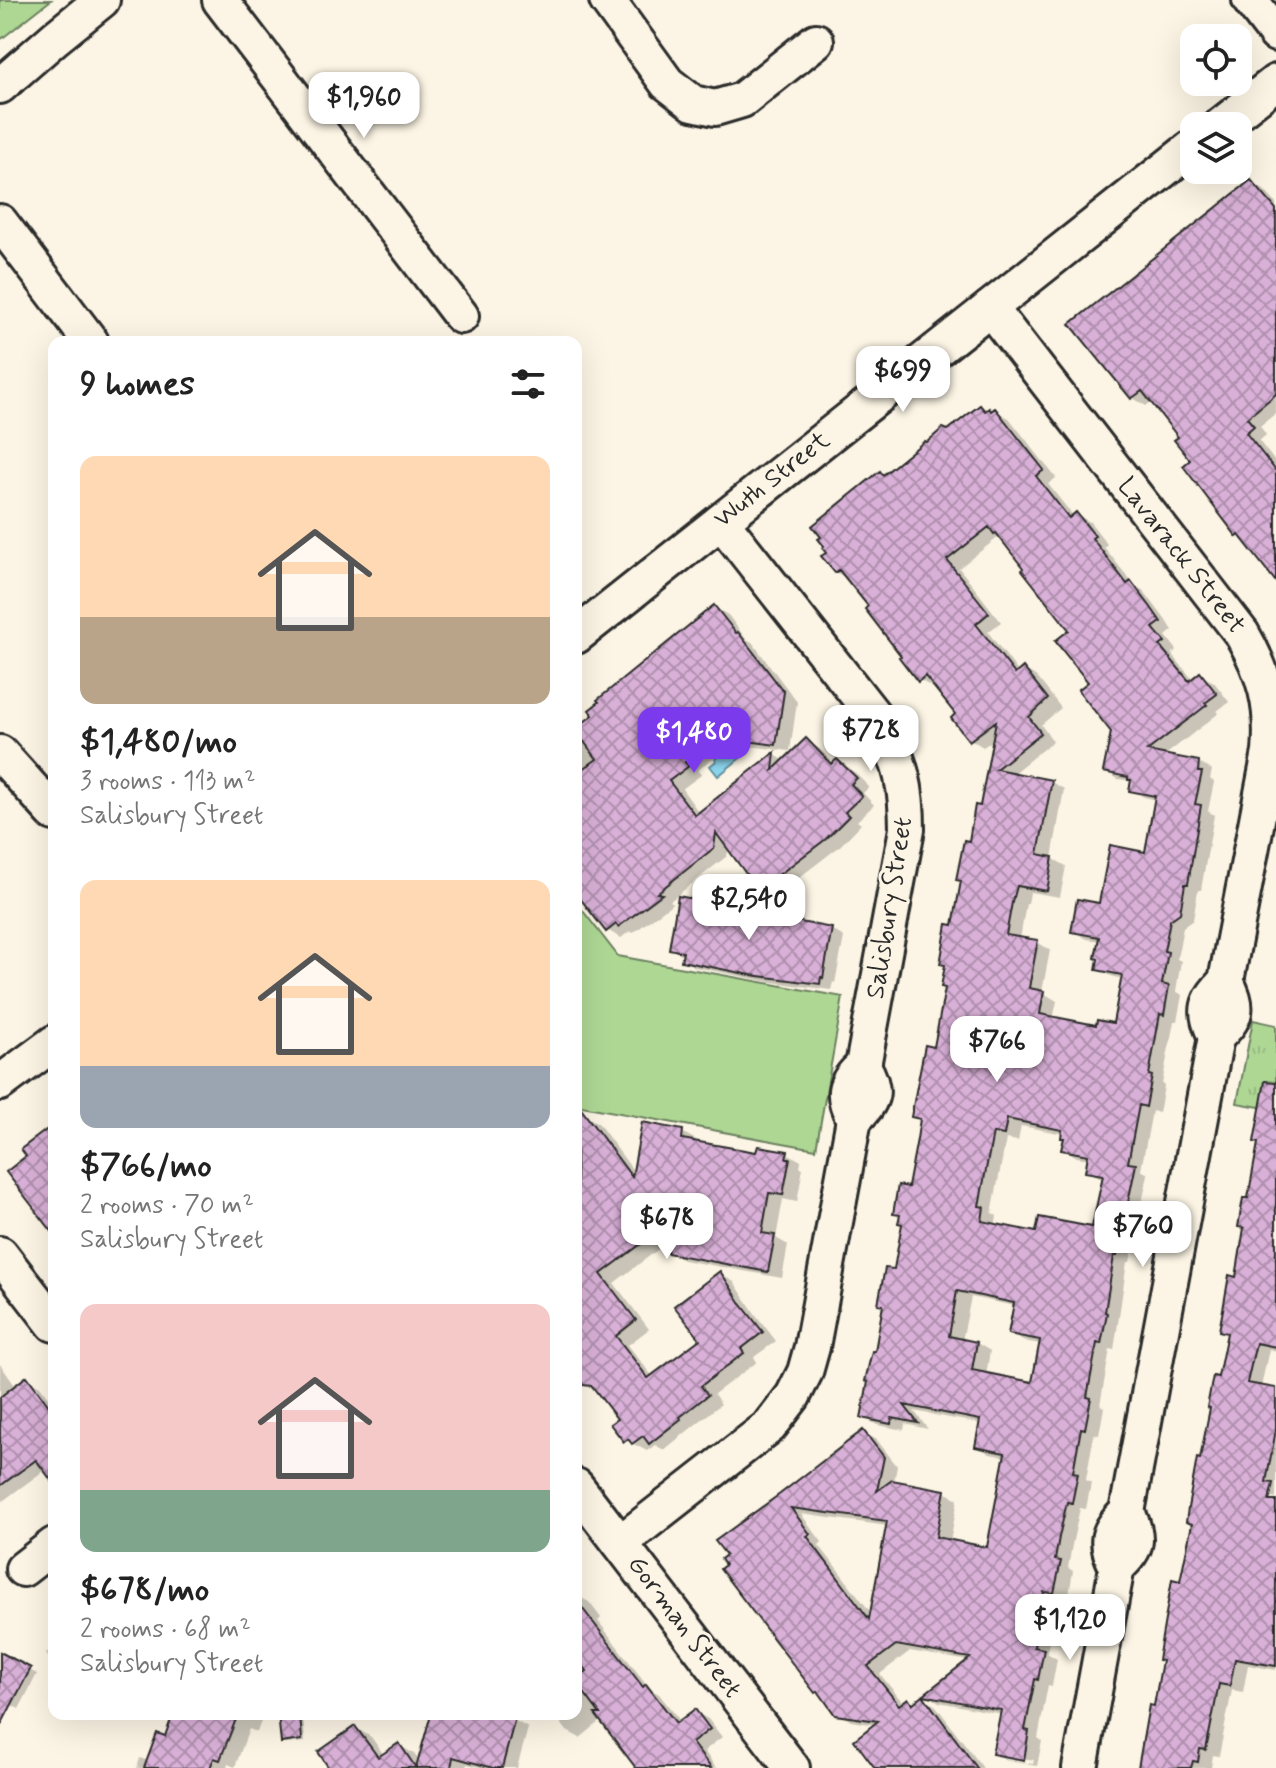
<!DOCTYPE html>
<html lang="en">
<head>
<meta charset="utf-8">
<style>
  body { margin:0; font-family:Mynerve,sans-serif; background:#f6f6f6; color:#222; height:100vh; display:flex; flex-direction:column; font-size:30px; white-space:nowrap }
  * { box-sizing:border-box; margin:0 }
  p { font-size:26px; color:#767676 }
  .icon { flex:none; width:44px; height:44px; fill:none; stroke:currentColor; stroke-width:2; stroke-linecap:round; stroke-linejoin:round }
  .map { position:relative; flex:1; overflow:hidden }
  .panel { position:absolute; left:48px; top:336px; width:534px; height:1384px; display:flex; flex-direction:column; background:#fff; border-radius:16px; box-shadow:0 8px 32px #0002 }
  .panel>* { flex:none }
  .tools { position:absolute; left:1180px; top:24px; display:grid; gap:16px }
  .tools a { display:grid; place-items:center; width:72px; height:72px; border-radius:16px; background:#fff; box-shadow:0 8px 32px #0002; font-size:40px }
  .price { position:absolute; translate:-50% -68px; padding:0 18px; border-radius:16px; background:#fff; color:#222; font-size:26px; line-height:52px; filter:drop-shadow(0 2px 4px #0008) }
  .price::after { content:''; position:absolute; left:50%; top:48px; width:24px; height:18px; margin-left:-12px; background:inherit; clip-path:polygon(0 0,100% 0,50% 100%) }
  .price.selected { background:#7c3aed; color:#fff }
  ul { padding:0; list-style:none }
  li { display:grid; align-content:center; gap:16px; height:424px; padding:0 32px }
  li span { display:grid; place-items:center; height:248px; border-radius:16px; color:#555 }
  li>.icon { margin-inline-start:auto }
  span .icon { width:144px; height:144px; fill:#fffc; stroke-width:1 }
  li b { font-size:34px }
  h2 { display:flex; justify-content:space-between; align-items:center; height:96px; padding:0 32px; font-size:34px }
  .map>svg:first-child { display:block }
</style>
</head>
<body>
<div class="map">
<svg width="1276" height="1768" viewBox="0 0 1276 1768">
  <defs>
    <pattern id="grass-tufts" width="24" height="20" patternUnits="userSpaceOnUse" patternTransform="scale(2)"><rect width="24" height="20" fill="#aed794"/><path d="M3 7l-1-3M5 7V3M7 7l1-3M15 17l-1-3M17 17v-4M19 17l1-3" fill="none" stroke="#96b980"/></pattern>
    <pattern id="building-cross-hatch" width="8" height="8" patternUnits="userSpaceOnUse" patternTransform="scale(2)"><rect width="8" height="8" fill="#d9b0d7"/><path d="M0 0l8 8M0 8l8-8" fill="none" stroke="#b08faf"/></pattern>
  </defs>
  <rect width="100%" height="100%" fill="#fcf5e5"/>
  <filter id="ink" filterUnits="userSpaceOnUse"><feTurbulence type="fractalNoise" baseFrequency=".0125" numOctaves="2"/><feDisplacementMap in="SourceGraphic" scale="16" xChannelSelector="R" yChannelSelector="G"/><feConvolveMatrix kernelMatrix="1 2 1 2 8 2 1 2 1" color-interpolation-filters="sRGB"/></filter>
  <g filter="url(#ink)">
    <!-- grass -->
    <path fill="url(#grass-tufts)" stroke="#6c8160" stroke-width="2" d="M1253,1020L1276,1025V1110L1237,1103Z"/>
    <!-- green -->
    <g fill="#aed794" stroke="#6c8160" stroke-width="2">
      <path d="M0,0H51L0,40Z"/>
      <path d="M576,902L618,956L843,997L816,1149L576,1105Z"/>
    </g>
    <!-- water -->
    <path fill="#8bd4ec" stroke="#65909f" stroke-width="2" d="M733,745L743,756L718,776L710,766L716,761L715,759Z"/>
    <!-- shadow -->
    <g fill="#0003" fill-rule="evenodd">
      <path d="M1251,182L1264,190L1276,203V413L1260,426L1266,435L1259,441L1276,463V581L1245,539L1238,535L1181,437L1152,401L1146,406L1133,398Z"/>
      <path d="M980,408L987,412L993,413L996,411L1009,418L1056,478L1048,484L1074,517L1077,515L1090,522L1107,544L1104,547L1134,585L1144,591L1173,630L1166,636L1177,650L1172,654L1193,680L1200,675L1214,682L1229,702L1217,711L1219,713L1164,756L1199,763L1212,770L1210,779L1214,782L1208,811L1214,815L1201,890H1198L1193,920L1183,927L1177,959L1181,961L1176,991L1182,995L1177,1021H1174L1162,1084L1164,1086L1159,1113L1152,1111L1141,1170L1148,1174L1130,1262H1127L1114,1350L1110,1349L1100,1405L1104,1407L1099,1435L1094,1434L1086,1480L1091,1483L1086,1509L1080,1508L1072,1545L1068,1568L1073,1571L1068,1600L1057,1598L1047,1653L1057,1659L1052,1686L1048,1685L1038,1738L1042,1741L1037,1766L1008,1761L995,1753L1002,1714L939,1702L927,1695L969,1661L910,1651L880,1674L904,1704L908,1701L915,1704L923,1698L936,1706L983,1768H876V1725L851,1721L837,1713L824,1695L817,1691L723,1569L863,1432L877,1440L897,1466L894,1482L944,1492L958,1499L950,1542L989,1550L1006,1457L990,1454L977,1446L981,1424L914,1411L928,1429L905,1424L904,1430L877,1425L863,1417L904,1224L902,1216L895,1213L910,1189L921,1121L913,1116L936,1049L954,927L971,843L982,808L995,739L983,747L970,739L958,715L935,686L933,688L920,680L871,607L849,580L836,572L884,476L949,432ZM1000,536L1072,630L1091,683L1113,731L1105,771L1118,779L1132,781L1131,790L1144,797L1157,800L1146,854L1100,906L1073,931L1087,939L1101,941L1098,969L1111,976L1123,979L1115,1025L1098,1027L1053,1019L1057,1001L1042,992L1050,950L1037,942L1020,939L1026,904H1028L1030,892L1060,897L1066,866L1052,858L1064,789L1051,782L1012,774L1053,741L1041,725L1061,708L1037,677L1024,669L1019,673L988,632L1001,622L959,568ZM1021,1126L1064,1134L1066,1138L1064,1149L1077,1157L1090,1159L1087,1171L1104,1179L1094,1230L1038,1234L995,1226L997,1216L992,1213L1006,1139L1018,1141ZM971,1297L1015,1306L1010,1333L1023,1341L1041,1344L1033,1384L986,1375L990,1351L977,1343L962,1341ZM801,1514L888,1526L872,1614L819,1545L822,1542ZM1006,1755L1034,1760L1033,1764L1006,1759Z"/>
      <path d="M714,607L728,615L746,639L752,642L797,702L790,751L732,744L698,770L701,775L682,789L700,814L775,755L785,761L806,741L820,749L835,764L838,761L851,769L869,787L863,793L874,805L857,821L861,824L840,846L774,897L760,889L729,847L727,856L670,901L673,903L633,933L630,931L621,938L607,930L576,890V731Z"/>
      <path d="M705,903L714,908L832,930L844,937L835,983L833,982L831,990L765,981L695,967L683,960L684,956L671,948Z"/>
      <path d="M576,1114L583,1115L598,1123L635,1173L682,1132L696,1140V1143L758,1155L787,1153L801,1161L800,1167L803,1168L797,1202L783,1199L776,1238L788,1245L782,1278L683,1260L670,1252L672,1239L614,1283L649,1329L628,1345L653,1377L702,1339L720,1274L734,1282L756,1315L776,1341L754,1357L757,1362L714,1394L721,1404L664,1450L655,1445L647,1451L626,1440L620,1419L599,1392L584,1383L576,1372Z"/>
      <path d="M1276,1119V1351L1269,1349L1261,1387L1276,1390V1498L1209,1487L1202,1461L1228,1334L1222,1330L1237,1279L1246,1229L1240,1226Z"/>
      <path d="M0,1364L16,1387L27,1379L40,1386L54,1405V1478L46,1469L0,1503Z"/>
      <path d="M1276,1560V1670L1248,1665L1243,1692L1232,1690L1219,1756L1213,1755L1211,1768H1141L1182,1583Z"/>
      <path d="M576,1595L589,1602L601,1618L598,1621L650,1689L659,1694L681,1722L695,1712L708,1719L722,1737L704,1751L716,1768H639L602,1720L580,1738L567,1731L554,1714H576V1697L585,1690L576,1679Z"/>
      <path d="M54,1648V1667L46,1653Z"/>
      <path d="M0,1655L37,1674L19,1709L10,1704L0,1717Z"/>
      <path d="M175,1714H264L257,1732L249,1729L235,1767L228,1764L227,1768H137L140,1758L149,1761L166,1739Z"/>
      <path d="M280,1714H303L305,1742L286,1744L282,1741Z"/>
      <path d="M433,1714H491L514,1720L528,1728L517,1768H483L467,1764L466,1768H332L356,1728L371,1737L384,1755L399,1745L414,1754L420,1762Z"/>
    </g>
    <!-- building -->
    <g fill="url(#building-cross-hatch)" stroke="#2b2b2b" stroke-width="2" fill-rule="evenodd">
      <path d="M1251,180L1276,209V394L1247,418L1254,426L1246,433L1276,471V582L1239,535L1237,537L1183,466L1190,460L1174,440L1178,437L1142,391L1131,399L1070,324Z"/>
      <path d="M980,405L985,411L989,408L991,411L995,408L1044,470L1036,476L1069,518L1076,512L1095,536L1092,538L1127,584L1131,581L1150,606L1161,622L1153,628L1165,642L1160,646L1189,681L1200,672L1217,694L1205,703L1207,705L1147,751L1199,761L1198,772H1202L1195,804L1201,805L1188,884H1185L1180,913L1170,920L1164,951L1168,952L1162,984L1169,986L1164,1015L1160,1014L1149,1075L1152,1076L1146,1107L1139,1105L1128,1163L1136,1164L1117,1256H1114L1105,1312L1107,1313L1101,1344L1097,1343L1087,1397L1091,1398L1085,1429L1081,1428L1073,1472L1078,1473L1072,1503L1067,1502L1059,1537L1055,1560L1061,1561L1054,1593L1044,1592L1034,1647L1044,1649L1038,1680L1035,1679L1025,1730L1029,1731L1024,1760L992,1754L1001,1710L923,1695L970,1658L896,1645L868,1666L899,1705L908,1698L912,1704L923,1695L977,1768H875L854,1740L878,1721L835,1715L818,1691L815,1693L720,1569L725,1565L721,1559L726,1555L715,1541L780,1494L863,1430L884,1457L877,1491L892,1480L945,1490L936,1537L987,1547L1005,1453L975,1447L980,1420L904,1405L918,1423L892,1418L891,1424L861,1418L868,1382L865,1381L872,1351H875L883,1305L878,1304L885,1268L894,1269L902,1224L898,1223L900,1215L893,1214L898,1185L908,1187L917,1139L920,1119L911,1117L916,1091L925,1045L934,1047L945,988L941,987L945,965L940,964L947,924L953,925L961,881L956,880L964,840L969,841L975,805L980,806L996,721L969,741L951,718L955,714L925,676L918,682L899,657L901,656L865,609L868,606L839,570L835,573L821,556L826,553L822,548L824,546L818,539L821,537L812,526L880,471L883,475L925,441L927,442L943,428L948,430ZM989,527L994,534L996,533L1023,568L1022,570L1069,630L1055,641L1088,682L1078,690L1111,732L1103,772L1128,777V780H1131L1129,791L1155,796L1145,852L1110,845L1099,903L1077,899L1071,932L1099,937L1095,958L1098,959L1096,970L1122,975L1113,1023L1097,1020L1096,1025L1040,1014L1044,991L1029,988L1038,940L1006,935L1013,897H1014L1017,886L1047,891L1053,857L1038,854L1052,780L996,769L1041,733L1029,717L1048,699L1023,667L1015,674L976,624L989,613L947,560ZM1007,1119L1062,1130L1061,1138H1064L1061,1150L1088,1155L1085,1172L1103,1175L1092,1227L1039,1217L1036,1232L982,1221L984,1207L979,1206L993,1133L1004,1135ZM957,1291L1014,1303L1008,1334L1040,1340L1032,1382L972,1370L977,1342L949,1336ZM791,1508L887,1521L869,1619L807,1536L810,1534Z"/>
      <path d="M714,605L736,633L738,632L784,692L776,745L717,737L685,762L689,766L669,781L695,815L775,752L773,770L806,738L831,764L837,759L857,778L851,784L862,796L845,812L849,816L826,839L764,886H755L716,833L714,848L657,893L662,894L618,927L616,924L606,932L576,893V774L597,759L576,731V728L593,715L589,710L599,702L597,700Z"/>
      <path d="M678,896L705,901V904L832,928L823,978L821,977L820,984L751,975L681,961L683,952L669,949Z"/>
      <path d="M1265,1081L1276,1082V1347L1256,1343L1247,1383L1276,1388V1430L1266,1482L1273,1483L1269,1501H1276V1666L1235,1659L1230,1686L1219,1684L1206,1750L1200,1749L1198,1762L1193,1761L1191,1768H1138L1149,1705L1154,1706L1162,1661L1158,1660L1172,1579L1180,1581L1192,1524L1186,1522L1188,1508L1197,1458L1200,1459L1210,1408L1207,1407L1213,1376L1218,1377L1227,1333L1219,1331L1224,1304L1229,1275L1236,1277L1244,1228L1238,1227L1243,1198H1248L1258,1143L1254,1142Z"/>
      <path d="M576,1102L632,1177L642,1122L683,1130L682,1139L756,1152L758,1146L788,1151L786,1158H790L783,1195L769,1193L762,1233L775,1235L768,1272L667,1253L673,1220L601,1274L636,1320L616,1336L648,1378L700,1339L674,1306L720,1271L742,1305L763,1332L741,1349L744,1353L701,1386L708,1395L680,1417L681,1419L649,1444L643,1436L632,1444L628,1439L624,1442L610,1424L617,1419L592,1386L583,1385L577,1376Z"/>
      <path d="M54,1124V1234L6,1172L26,1156L21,1149Z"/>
      <path d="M27,1376L54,1413V1484L36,1460L0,1486V1397Z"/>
      <path d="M576,1600L643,1687L646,1684L676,1723L695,1709L710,1729L692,1743L711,1768H636L595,1714H600L576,1682V1679L587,1671L576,1656Z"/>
      <path d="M0,1652L31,1668L0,1727Z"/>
      <path d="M173,1714H238L220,1760L214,1758L210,1768H144L157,1733L165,1736Z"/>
      <path d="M278,1714H300L302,1740L281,1743Z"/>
      <path d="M431,1714H516L502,1768H493L453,1757L451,1768H329L318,1752L355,1726L378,1757L399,1743L416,1768Z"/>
    </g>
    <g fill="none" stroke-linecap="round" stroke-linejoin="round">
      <defs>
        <g id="minor">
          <path d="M220,0L461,316"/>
          <path d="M607,0L667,83L693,103L715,108L742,100L816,41"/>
          <path d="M1250,0L1276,34"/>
          <path d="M0,86L55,38L102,0"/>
          <path d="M1220,126L1276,82"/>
          <path d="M0,222L91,342"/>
          <path d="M990,308L1242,634C1265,674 1274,706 1270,752L1226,981C1206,1002 1203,1010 1216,1037L1127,1512C1107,1532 1104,1541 1117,1567L1080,1768"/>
          <path d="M721,521L882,726C901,763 907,788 907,829L863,1066C843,1083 841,1095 854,1119"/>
          <path d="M576,636L1194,146"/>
          <path d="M0,753L54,813"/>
          <path d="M1216,1037C1238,1016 1239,1008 1226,981"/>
          <path d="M0,1083L54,1043"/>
          <path d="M0,1254L54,1324"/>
          <path d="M576,1486L792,1768"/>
          <path d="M620,1543L770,1426L793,1396L805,1372L812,1347L854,1119C875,1100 877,1090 863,1066"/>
          <path d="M1117,1567C1139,1548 1139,1538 1127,1512"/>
          <path d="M23,1569L54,1545"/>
        </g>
      </defs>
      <!-- minor casing -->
      <use href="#minor" stroke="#2b2b2b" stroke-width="40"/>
      <!-- minor -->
      <use href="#minor" stroke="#fcf5e5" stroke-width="34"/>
    </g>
  </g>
  <g text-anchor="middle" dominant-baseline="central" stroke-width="6" stroke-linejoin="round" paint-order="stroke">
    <!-- street labels -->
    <g font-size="26" fill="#2b2b2b" stroke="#fcf5e5">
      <text transform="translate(772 480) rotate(-38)">Wuth Street</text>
      <text transform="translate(1181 556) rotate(52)">Lavarack Street</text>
      <text transform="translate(890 908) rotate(-81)">Salisbury Street</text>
      <text transform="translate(684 1627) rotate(53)">Gorman Street</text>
    </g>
  </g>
</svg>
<div class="tools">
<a><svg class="icon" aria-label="locate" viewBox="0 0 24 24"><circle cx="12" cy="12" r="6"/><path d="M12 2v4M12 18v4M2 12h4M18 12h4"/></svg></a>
<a><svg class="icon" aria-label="layers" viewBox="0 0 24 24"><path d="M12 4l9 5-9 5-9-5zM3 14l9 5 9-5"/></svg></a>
</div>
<b class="price" style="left:364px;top:140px">$1,960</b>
<b class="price" style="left:903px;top:414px">$699</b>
<b class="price" style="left:871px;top:773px">$728</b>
<b class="price selected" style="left:694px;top:775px">$1,480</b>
<b class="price" style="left:749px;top:942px">$2,540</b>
<b class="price" style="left:997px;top:1084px">$766</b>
<b class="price" style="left:667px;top:1261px">$678</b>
<b class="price" style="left:1143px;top:1269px">$760</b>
<b class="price" style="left:1070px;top:1662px">$1,120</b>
<section class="panel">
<h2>9 homes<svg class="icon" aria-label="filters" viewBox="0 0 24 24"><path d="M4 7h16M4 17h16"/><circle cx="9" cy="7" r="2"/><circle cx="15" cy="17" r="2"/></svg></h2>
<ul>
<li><span style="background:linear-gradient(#ffd9b3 65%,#b9a48a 0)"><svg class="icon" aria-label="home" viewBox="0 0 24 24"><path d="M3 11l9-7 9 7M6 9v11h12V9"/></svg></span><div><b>$1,480/mo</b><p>3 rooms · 113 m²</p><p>Salisbury Street</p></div></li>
<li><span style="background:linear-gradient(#ffd9b3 75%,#9aa5b1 0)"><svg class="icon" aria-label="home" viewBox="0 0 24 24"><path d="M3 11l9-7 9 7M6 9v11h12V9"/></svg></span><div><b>$766/mo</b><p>2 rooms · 70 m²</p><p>Salisbury Street</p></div></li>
<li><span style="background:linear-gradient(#f6c9c9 75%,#7fa58c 0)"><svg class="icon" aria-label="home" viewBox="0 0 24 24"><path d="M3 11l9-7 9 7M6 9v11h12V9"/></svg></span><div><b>$678/mo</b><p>2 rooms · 68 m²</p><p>Salisbury Street</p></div></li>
</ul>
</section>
</div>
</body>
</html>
